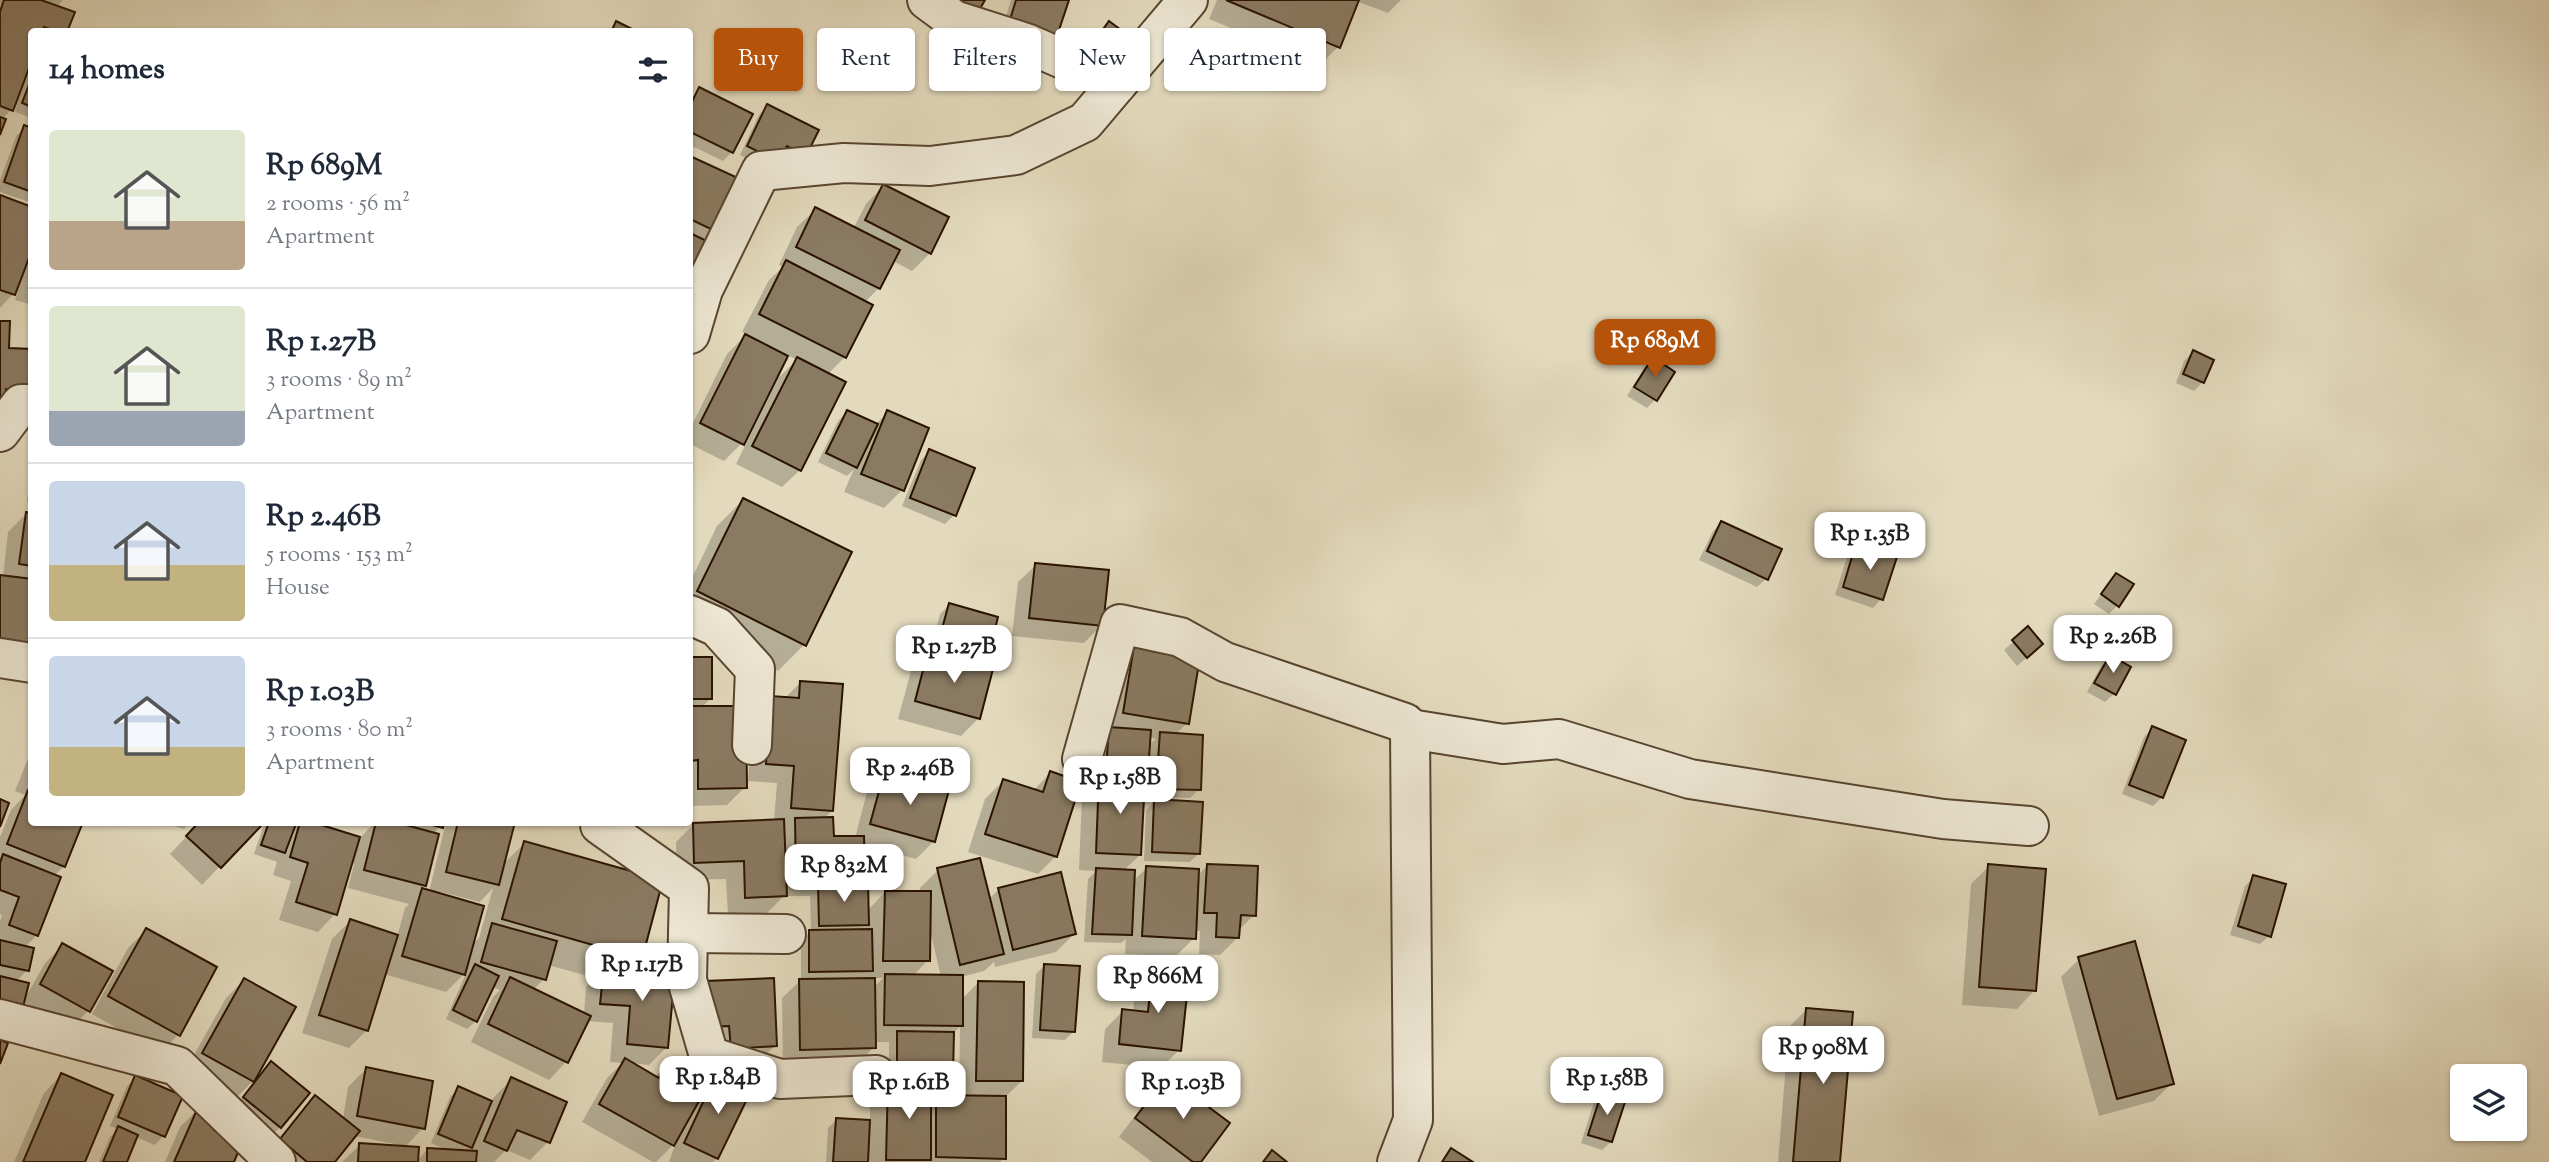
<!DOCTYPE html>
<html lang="en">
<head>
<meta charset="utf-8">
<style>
  body { margin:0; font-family:"Sorts Mill Goudy",serif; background:#f2f2f3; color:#1f2937; height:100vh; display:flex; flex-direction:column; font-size:26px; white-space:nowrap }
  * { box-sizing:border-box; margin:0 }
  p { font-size:23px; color:#747a83 }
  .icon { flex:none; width:38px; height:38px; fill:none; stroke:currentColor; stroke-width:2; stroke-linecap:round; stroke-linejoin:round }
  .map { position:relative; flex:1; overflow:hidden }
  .side { position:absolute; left:28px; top:28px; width:665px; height:798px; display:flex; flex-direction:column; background:#fff; border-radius:7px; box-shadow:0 2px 5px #0004 }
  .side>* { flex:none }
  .top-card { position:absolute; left:714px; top:28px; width:665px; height:63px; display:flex; gap:14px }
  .fabs { position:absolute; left:2450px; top:1064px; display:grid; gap:14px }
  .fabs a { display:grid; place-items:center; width:77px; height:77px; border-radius:7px; background:#fff; box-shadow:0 2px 5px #0004; font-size:35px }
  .price { position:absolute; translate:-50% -60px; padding:0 16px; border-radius:14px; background:#fff; color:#222; font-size:23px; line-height:46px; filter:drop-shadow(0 2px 4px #0008) }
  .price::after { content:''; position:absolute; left:50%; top:42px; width:21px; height:16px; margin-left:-10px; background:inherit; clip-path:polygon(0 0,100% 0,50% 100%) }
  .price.selected { background:#b45309; color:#fff }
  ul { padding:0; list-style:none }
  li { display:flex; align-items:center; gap:21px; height:175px; padding:0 21px }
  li+li { border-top:2px solid #e0e1e3 }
  li span { display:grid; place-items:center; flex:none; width:196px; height:140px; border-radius:7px; color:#555 }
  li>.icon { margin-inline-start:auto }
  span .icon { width:84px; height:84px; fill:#fffc; stroke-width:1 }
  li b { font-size:30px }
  h2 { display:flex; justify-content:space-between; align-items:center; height:84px; padding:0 21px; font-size:30px }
  .pill { padding:0 24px; border-radius:7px; background:#fff; box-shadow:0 2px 5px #0004; font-size:24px; line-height:63px }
  .pill.selected { background:#b45309; color:#fff }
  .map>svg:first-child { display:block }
</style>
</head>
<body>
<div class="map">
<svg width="2549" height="1162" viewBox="0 0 2549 1162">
  <rect width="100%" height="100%" fill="#e3dabd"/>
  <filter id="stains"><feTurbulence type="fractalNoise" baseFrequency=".00286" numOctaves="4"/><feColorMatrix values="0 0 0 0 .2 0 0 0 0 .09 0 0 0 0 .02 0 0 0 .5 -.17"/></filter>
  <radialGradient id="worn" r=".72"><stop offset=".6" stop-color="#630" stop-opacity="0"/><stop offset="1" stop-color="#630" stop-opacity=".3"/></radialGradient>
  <!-- shadow -->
  <g fill="#0003" fill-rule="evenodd">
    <path d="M0,0H63L57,7L65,32H32V118L15,112L17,104L2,119L0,130Z"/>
    <path d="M1011,0H1065L1001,32Z"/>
    <path d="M1217,0H1401L1388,13L1356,1L1338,47L1320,65L1209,19Z"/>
    <path d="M699,90L732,152L723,161L690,145V100Z"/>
    <path d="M768,106L817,131L769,170L740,155L759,115Z"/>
    <path d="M25,127L32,130V203L0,192V180L16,136Z"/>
    <path d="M690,158L738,180L715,231L704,242L690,293Z"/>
    <path d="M883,186L930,253L912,271L893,261L879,288L865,302L845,357L827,375L800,470L782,487L736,464L779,377L797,360L787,355L742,443L724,461L690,444V429L727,354L747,334L742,332L769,280L783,267L779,265L797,227L815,210L853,229L866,204Z"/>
    <path d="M0,197L32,209V305L15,300L20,284L17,283L13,294L0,308Z"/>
    <path d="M2193,352L2203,382L2194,391L2176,383L2184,361Z"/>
    <path d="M1653,359L1655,400L1647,408L1627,396L1644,368Z"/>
    <path d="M847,412L875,425L888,412L902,490L884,508L844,492L854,469L847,476L818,462L838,421Z"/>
    <path d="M930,451L954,515L945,524L902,506L921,460Z"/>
    <path d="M32,464V502L27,501Z"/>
    <path d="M743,500L804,645L778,671L690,626V582L717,526Z"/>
    <path d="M26,514H32V665L0,577H3L8,532Z"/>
    <path d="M1721,523L1766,579L1757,587L1699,560L1713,531Z"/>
    <path d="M1857,545L1881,599L1873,608L1835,595L1848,554Z"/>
    <path d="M1036,565L1102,625L1084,643L1012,636L1018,582Z"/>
    <path d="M2116,575L2117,606L2109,614L2094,604Z"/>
    <path d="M949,605L985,664L981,668L979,718L961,736L898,719L911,671L930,654L940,614Z"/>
    <path d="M2028,629L2032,653L2017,666L2004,650Z"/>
    <path d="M1134,648L1187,723L1175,735L1199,789L1190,798L1148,797L1150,768L1138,780L1140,855L1123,871L1132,882L1147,868L1197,876L1207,866L1254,915L1238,931V937L1220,955L1199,954L1200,931L1194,930V938L1176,956L1125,954L1126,939L1121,943L1084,942L1088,879L1096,871L1079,870L1082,796L1098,780L1099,771L1141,774V770L1099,768L1101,738L1116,666ZM1149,737L1156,739L1148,746Z"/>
    <path d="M2110,657L2114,694L2105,702L2087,692L2101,666Z"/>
    <path d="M690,659H711L710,699L701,708L745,787L727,805L690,806Z"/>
    <path d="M801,682L832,811L823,819L832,838H855L867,792L885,775L934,841L916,859L862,844L863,877L857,883L867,911L885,892H921L920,888L938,870L989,899L999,889L1074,934L1056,952L995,967L994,962L984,971L961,977V1000L978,983L1022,1081L1004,1098V1158L1000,1162H826L828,1128L837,1119L870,1122V1101L889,1083V1042H874V1047L856,1065L783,1067L782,998L801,980V941L811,932L810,896H784L767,913L728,915L726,879L677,880L676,842L694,824L774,821L777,783L748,781L753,716L784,699ZM930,930L941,977L913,976L928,960ZM873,978H883L873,988ZM960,1027L959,1097H937L929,1104L930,1081L943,1082L952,1073V1034Z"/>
    <path d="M2153,728L2162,797L2153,806L2122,794L2144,737Z"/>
    <path d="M32,748V822L64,866L54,876L37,935L25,947L27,970L16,982L0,1017V921L2,915L0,914V837L11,810L25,795L15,791Z"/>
    <path d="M1050,773L1056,856L1038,874L968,852L985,799L1003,781L1033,791Z"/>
    <path d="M1155,801L1199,853L1190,862L1144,861L1146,810Z"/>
    <path d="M161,822H190L184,829Z"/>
    <path d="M200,822L258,826L202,885L170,854Z"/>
    <path d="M268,822L293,825L291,832L300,822L359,839L375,822H442L434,834L424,885L420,889L429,892L446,822H513L502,865L525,843L640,958L627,971L667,1047L649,1065L630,1063L654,1078L668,1063L682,1093L695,1101L700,1092L718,1074L717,1158L713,1162H669L676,1142L656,1162H653L582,1122L607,1078L622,1063L610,1062L613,1023L586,1021L566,1062L549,1080L471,1042L493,997L500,990L492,987L476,1021L467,1029L446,1019L467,971L446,992L384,974L367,1030L349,1048L302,1033L332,939L350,921L397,937L405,908L409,904L348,888L354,864L351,863L335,914L318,932L279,920L291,881L273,875L277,862L254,854L263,827ZM493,888L479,938L471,946L440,895L441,892L480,902ZM548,965L595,978L586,987L584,1014L533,990L544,979Z"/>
    <path d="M1989,866L2034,991L2017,1009L1962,1005L1971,884Z"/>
    <path d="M2254,877L2269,936L2260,944L2230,935L2245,886Z"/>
    <path d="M146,930L178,1035L160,1053L92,1014L128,948Z"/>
    <path d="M63,945L110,972L88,1011L70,1029L23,1002L45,963Z"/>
    <path d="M2079,959L2172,1083L2154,1101L2099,1116L2061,977Z"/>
    <path d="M1045,965L1074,1031L1065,1040L1032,1038L1036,974Z"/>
    <path d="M1153,974L1179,1050L1161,1068L1102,1062L1105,1029L1123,1011L1133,1012L1135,992Z"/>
    <path d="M244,980L293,1008L252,1082L280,1127L272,1136L236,1106L253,1084L251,1083L235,1099L185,1071L226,998Z"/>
    <path d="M689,1001L775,1046L757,1063L690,1044Z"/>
    <path d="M1807,1009L1839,1162H1778L1789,1027Z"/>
    <path d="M366,1069L423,1128L404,1148L416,1162L428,1149L447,1150L431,1143L450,1097L459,1088L491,1103L494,1097L512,1079L565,1102L548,1142L530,1160L506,1150L494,1162H342L360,1145L400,1147V1145L354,1136L333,1162H268L263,1158L298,1115L315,1097L343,1119L348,1087Z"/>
    <path d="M61,1075L83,1162H14L44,1093Z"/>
    <path d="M136,1078L180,1097L163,1136L155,1145L136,1137L125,1162H99L110,1137L118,1129L110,1126L127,1086Z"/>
    <path d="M1168,1078L1199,1162H1152L1119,1137L1150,1096Z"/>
    <path d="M1602,1093L1611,1142L1602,1150L1581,1143L1594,1102Z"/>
    <path d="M198,1109L211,1131L232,1162H165L180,1127Z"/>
  </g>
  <!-- building -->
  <g fill="#8a7a62" stroke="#2a1200" stroke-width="2">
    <path d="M4,0H41L75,12L67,32H58L44,27L42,32H32V60L13,111L0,106V12Z"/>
    <path d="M954,0H985L977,14Z"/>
    <path d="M1016,0H1069L1056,39L1009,23Z"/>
    <path d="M1226,0H1359L1340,48Z"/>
    <path d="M616,21L638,32H611Z"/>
    <path d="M1109,21L1129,36L1107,65L1088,50Z"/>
    <path d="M32,77V107L22,103Z"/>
    <path d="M699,87L753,114L733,153L690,132V106Z"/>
    <path d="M767,104L819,130L806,156L787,146L779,162L747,146Z"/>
    <path d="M0,117L6,119L0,135Z"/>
    <path d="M24,125L32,128V192L4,182Z"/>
    <path d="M690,156L740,179L717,232L690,219Z"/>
    <path d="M883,184L949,217L931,254L865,220Z"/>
    <path d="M0,195L32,207V250L15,295L0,290Z"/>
    <path d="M815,207L900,250L880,289L796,247Z"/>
    <path d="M690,233L713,244L690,295Z"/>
    <path d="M786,260L873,305L846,358L759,314Z"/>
    <path d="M0,321H10L9,348L32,349V391L6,389L5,406L0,405Z"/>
    <path d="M745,334L788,356L744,445L700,423Z"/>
    <path d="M2193,350L2214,360L2204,383L2183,374Z"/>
    <path d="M797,357L846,382L801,471L752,446Z"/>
    <path d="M1653,357L1675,372L1657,401L1634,387Z"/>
    <path d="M847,410L878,424L857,468L826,453Z"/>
    <path d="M887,410L929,428L904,491L861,474Z"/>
    <path d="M929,449L975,468L956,516L910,498Z"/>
    <path d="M743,498L852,552L806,646L697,591Z"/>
    <path d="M26,512L32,513V566L19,564Z"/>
    <path d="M1721,521L1782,549L1768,580L1707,551Z"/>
    <path d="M1856,543L1897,557L1883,600L1843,587Z"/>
    <path d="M1035,563L1109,570L1103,626L1029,618Z"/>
    <path d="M2116,573L2134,584L2119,607L2101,594Z"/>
    <path d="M0,575L32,579V646L0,641Z"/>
    <path d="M949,603L998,617L986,665L936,651Z"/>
    <path d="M2028,626L2043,644L2027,658L2012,640Z"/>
    <path d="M1134,646L1200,657L1189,724L1123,713Z"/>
    <path d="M928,651L993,669L980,719L915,701Z"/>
    <path d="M2110,655L2131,667L2116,695L2094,683Z"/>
    <rect x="690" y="657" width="22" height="42"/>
    <path d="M800,681L843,684L833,811L791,808L794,766L766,764L771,696L799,698Z"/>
    <path d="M690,706H746L747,788L698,789V760L690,761Z"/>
    <path d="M2152,726L2186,740L2163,798L2129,785Z"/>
    <path d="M1109,727L1151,730L1148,772L1106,770Z"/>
    <path d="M1160,732L1203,735L1201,790L1156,789Z"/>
    <path d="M1050,771L1081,782L1057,857L985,834L1003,779L1043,792Z"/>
    <path d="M884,773L949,790L935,842L870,824Z"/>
    <path d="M1099,776L1145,779L1141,855L1096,853Z"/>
    <path d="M28,790L32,791V822H83L65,867L7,844Z"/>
    <path d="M0,799L9,803L0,827Z"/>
    <path d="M1154,799L1203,802L1200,854L1152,852Z"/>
    <path d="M833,817L834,836H864L865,878L796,879L795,818Z"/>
    <path d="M784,819L787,896L745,898L744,861L694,863L693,823Z"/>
    <path d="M199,822H257L261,826L221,868L186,836Z"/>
    <path d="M269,822L296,824L285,853L261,845Z"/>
    <path d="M300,822H312L360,837L337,915L296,902L308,863L290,857Z"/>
    <path d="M376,822H395L439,834L426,886L364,870Z"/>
    <path d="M421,822H444L443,828Z"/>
    <path d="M458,822H515L499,885L446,872Z"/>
    <path d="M524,841L663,880L642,959L502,919Z"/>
    <path d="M3,854L61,877L38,936L9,925L19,897L0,890V863Z"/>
    <path d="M980,858L1004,954L960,965L937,868Z"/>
    <path d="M1207,864L1258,866L1256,916L1241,915L1239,938L1216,937L1217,913H1204Z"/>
    <path d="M1988,864L2046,869L2036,991L1979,987Z"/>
    <path d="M1146,866L1199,869L1196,939L1142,936Z"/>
    <path d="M1096,868L1135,870L1132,935L1092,934Z"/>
    <path d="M1061,872L1076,934L1013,950L998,888Z"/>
    <path d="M2253,875L2286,884L2271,937L2238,926Z"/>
    <path d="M868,881L869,925L819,926L818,883Z"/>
    <path d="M422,888L484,906L465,975L402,956Z"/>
    <path d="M885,891H931L930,961H883Z"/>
    <path d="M350,919L398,935L368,1031L319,1015Z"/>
    <path d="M492,923L557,941L546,980L481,962Z"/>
    <path d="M146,928L217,967L180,1036L108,996Z"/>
    <path d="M872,929L873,971L809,972V930Z"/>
    <path d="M0,940L34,948L29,971L0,965Z"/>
    <path d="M2135,941L2174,1084L2117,1099L2078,957Z"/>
    <path d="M62,943L113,971L90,1012L40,984Z"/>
    <path d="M475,964L499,976L477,1022L453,1010Z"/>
    <path d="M1044,964L1080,966L1075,1032L1040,1030Z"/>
    <path d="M604,967L675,973L668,1048L627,1044L630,1006L600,1004Z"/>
    <path d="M1152,972L1189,976L1181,1051L1119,1044L1122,1009L1148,1012Z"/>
    <path d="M885,974L963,975V1026L884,1025Z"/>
    <path d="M0,976L29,983L22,1011L0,1006Z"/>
    <path d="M510,977L591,1016L568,1063L488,1024Z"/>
    <path d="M244,978L296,1007L254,1082L202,1053Z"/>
    <path d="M774,978L777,1046L731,1049L729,1026L708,1027L706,981Z"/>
    <path d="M875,978L876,1048L800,1050L799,979Z"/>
    <path d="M978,981L1024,982L1023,1081H976Z"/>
    <path d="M1806,1008L1853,1012L1840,1162H1793Z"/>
    <path d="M897,1031L954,1032L953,1074L897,1073Z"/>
    <path d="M0,1040L8,1043L0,1064Z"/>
    <path d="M625,1058L659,1078L668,1061L694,1075L685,1092L699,1101L674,1146L599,1104Z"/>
    <path d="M271,1061L310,1093L281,1128L243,1097Z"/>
    <path d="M366,1067L433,1081L425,1129L357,1116Z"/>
    <path d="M717,1072L752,1089L718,1159L684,1143Z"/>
    <path d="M61,1073L113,1095L85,1162H23Z"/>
    <path d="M135,1075L183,1096L165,1137L118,1117Z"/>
    <path d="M1167,1076L1230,1123L1201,1162H1193L1135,1118Z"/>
    <path d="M511,1077L567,1102L550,1143L517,1130L507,1151L484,1141Z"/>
    <path d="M888,1081H931V1160H886Z"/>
    <path d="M458,1086L492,1101L472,1148L438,1134Z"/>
    <path d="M1602,1091L1626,1099L1612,1142L1588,1135Z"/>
    <path d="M315,1095L360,1131L335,1162H307L280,1139Z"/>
    <path d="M936,1095L1006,1096V1159L936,1157Z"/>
    <path d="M198,1107L219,1117L214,1130L242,1143L234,1162H174Z"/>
    <path d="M836,1118L870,1120L868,1162H833Z"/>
    <path d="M118,1126L138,1135L127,1162H103Z"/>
    <path d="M359,1143L419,1147L418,1162H358Z"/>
    <path d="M427,1148L477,1151L476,1162H427Z"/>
    <path d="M1451,1148L1473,1162H1442Z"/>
    <path d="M1272,1150L1287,1162H1263Z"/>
  </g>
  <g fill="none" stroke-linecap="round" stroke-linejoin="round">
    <defs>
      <g id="minor">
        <path d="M927,0L954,20L1026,43L1118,83"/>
        <path d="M690,334L703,290L761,171L844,163L930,166L1016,155L1085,122L1188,0"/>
        <path d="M0,432L21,404H32"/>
        <path d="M690,615L717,627L755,669L752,745"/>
        <path d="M0,658L32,663"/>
        <path d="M1410,729L1503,744L1559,739L1690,779L1943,819L2029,826"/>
        <path d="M1082,759L1120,624L1180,637L1225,662L1405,723L1410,729L1413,1120L1397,1162"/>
        <path d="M600,822V825L689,888L687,980L709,1056L780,1079L876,1075"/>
        <path d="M688,933L786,934"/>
        <path d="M0,1019L177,1066L276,1162"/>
      </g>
    </defs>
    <!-- minor casing -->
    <use href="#minor" stroke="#58442f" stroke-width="42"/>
    <!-- minor -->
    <use href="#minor" stroke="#ede7d4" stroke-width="38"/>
  </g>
  <rect width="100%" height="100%" filter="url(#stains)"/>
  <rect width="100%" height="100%" fill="url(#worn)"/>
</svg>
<div class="fabs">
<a><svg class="icon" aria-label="layers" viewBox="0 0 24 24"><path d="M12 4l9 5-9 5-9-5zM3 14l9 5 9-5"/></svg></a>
</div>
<b class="price selected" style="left:1655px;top:379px">Rp 689M</b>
<b class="price" style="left:1870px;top:572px">Rp 1.35B</b>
<b class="price" style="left:2113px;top:675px">Rp 2.26B</b>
<b class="price" style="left:954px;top:685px">Rp 1.27B</b>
<b class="price" style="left:910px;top:807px">Rp 2.46B</b>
<b class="price" style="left:1120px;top:816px">Rp 1.58B</b>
<b class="price" style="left:844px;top:904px">Rp 832M</b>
<b class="price" style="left:642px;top:1003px">Rp 1.17B</b>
<b class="price" style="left:1158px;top:1015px">Rp 866M</b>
<b class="price" style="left:1823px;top:1086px">Rp 908M</b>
<b class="price" style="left:718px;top:1116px">Rp 1.84B</b>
<b class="price" style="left:1607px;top:1117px">Rp 1.58B</b>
<b class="price" style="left:909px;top:1121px">Rp 1.61B</b>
<b class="price" style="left:1183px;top:1121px">Rp 1.03B</b>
<div class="top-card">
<a class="pill selected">Buy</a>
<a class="pill">Rent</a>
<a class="pill">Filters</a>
<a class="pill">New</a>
<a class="pill">Apartment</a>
</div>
<section class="side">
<h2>14 homes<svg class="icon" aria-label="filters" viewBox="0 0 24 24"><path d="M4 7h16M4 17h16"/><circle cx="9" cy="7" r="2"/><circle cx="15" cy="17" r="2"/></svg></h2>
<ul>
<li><span style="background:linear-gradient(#dfe7d0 65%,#b9a48a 0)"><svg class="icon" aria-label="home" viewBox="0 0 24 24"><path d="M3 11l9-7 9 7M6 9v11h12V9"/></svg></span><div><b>Rp 689M</b><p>2 rooms · 56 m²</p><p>Apartment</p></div></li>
<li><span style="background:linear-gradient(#dfe7d0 75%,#9aa5b1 0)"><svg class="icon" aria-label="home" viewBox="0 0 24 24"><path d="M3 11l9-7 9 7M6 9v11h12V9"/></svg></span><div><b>Rp 1.27B</b><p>3 rooms · 89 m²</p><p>Apartment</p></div></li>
<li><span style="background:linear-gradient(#c9d6e8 60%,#c2b280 0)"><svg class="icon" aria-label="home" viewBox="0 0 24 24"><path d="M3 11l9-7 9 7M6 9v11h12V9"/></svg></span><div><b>Rp 2.46B</b><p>5 rooms · 153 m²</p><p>House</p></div></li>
<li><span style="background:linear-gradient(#c9d6e8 65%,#c2b280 0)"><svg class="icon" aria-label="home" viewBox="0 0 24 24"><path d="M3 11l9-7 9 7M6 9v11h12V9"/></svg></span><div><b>Rp 1.03B</b><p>3 rooms · 80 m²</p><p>Apartment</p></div></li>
</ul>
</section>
</div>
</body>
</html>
